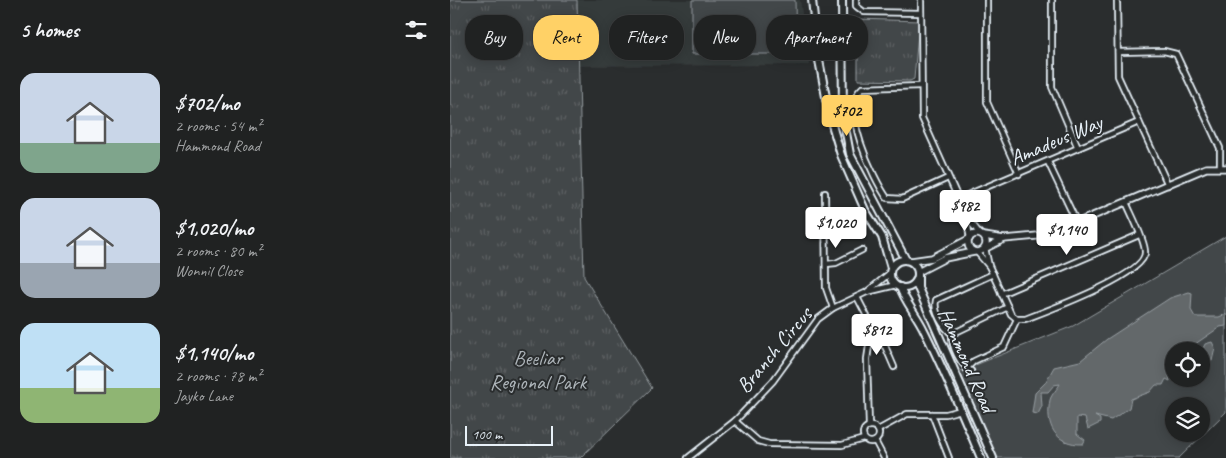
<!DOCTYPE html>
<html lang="en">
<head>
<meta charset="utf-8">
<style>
  body { margin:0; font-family:Caveat,sans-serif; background:#282a2a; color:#f1f3f6; height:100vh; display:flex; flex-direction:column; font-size:19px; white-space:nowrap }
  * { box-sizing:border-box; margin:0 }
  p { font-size:16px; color:#a2a4a5 }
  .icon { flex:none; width:28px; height:28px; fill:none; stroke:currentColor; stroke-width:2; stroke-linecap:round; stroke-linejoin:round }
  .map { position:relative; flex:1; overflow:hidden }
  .details { display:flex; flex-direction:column; background:#202222; width:450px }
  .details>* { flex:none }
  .top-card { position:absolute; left:15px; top:15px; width:475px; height:45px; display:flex; gap:10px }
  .buttons { position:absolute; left:715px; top:342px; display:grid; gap:10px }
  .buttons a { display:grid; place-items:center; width:45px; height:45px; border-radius:50%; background:#202222; box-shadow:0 2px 12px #0003,0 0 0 1px #3d3f40; font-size:25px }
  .scale { position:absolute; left:15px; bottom:12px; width:88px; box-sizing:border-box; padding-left:5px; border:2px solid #e8f1f8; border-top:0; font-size:14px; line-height:18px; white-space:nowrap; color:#e8f1f8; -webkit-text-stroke:4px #2a2d2e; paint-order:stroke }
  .price { position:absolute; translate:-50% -42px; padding:0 11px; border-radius:5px; background:#fff; color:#222; font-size:16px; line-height:32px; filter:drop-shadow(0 1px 2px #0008) }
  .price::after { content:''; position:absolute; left:50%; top:30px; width:15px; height:11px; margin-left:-8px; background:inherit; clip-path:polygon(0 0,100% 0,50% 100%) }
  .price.current { background:#ffd166; color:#111 }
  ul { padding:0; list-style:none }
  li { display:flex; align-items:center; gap:15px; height:125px; padding:0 20px }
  li span { display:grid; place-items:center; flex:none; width:140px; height:100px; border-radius:15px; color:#555 }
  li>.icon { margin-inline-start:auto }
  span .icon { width:60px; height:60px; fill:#fffc; stroke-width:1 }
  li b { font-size:21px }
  h2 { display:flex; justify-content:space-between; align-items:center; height:60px; padding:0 20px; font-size:21px }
  .chip { padding:0 18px; border-radius:20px; background:#202222; box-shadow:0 2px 12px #0003,0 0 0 1px #3d3f40; font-size:18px; line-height:45px }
  .chip.current { background:#ffd166; color:#111 }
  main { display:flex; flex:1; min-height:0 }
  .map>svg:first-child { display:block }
</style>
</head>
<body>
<main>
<section class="details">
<h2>5 homes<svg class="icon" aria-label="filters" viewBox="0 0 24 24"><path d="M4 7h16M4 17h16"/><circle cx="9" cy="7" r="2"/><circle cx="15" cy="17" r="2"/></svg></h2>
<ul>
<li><span style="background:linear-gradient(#c9d6e8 70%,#7fa58c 0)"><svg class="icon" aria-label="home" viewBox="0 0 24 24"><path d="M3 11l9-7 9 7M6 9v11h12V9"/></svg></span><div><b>$702/mo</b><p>2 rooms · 54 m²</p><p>Hammond Road</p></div></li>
<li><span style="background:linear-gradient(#c9d6e8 65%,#9aa5b1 0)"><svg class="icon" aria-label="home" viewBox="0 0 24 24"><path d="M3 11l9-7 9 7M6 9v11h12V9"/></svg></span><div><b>$1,020/mo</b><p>2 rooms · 80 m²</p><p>Wonnil Close</p></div></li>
<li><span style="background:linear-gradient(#bfe0f5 65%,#8fb573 0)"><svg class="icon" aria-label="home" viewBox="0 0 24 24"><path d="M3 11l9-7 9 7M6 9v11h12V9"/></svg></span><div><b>$1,140/mo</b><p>2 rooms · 78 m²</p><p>Jayko Lane</p></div></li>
</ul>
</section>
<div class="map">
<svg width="776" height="458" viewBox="0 0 776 458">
  <defs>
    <pattern id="park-tufts" width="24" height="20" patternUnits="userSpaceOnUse" patternTransform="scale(1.25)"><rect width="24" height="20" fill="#424648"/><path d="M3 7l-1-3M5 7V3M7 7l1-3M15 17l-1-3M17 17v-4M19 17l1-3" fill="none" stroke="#5d6163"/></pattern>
  </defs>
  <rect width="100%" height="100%" fill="#2a2d2e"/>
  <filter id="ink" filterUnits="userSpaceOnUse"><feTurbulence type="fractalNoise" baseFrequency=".02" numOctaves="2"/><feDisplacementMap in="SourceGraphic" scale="10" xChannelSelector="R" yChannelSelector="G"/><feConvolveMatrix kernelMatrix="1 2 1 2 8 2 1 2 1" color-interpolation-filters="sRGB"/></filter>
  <g filter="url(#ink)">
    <!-- built -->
    <path fill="#363a3b" d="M100,0H350L360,65L102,66Z"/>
    <!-- green -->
    <g fill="#424648" stroke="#959ca0" fill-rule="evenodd">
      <path d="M242,0H345L346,54H242Z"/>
      <path d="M776,236V412L729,458H542L508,372L623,326ZM724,351H751V379H724ZM724,406H751V434H724Z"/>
    </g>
    <!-- park -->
    <g fill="url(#park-tufts)" stroke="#959ca0">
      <path d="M0,0H127L134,277L202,388L130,458H0Z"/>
      <path d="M408,19L469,21L464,79L460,81L408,80Z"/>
    </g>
    <!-- water -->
    <g fill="#63686b" stroke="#989fa3">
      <path d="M739,292L742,293L741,310L745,317H769L776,314V326L770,327L735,351H724V367L719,373L720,381L716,379L713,385H706L700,392L681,399L679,408L661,420L645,416L650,419V423L638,429L635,418L627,417V434L635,440L633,444C605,445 595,425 600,400C601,395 608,388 610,384L604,385L598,392H591L592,406L588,414L582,413L585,393L595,383L604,367L630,361L657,339L720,298Z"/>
      <path d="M762,342L765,348L762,361H751V353L755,344Z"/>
    </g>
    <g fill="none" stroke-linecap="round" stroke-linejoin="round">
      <defs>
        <g id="minor">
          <path d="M406,0V6L414,12L471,13"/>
          <path d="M471,0L472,118L516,216L520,238"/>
          <path d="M537,0V102L569,174"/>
          <path d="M602,0V87L628,148"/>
          <path d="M667,0L668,76L718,185"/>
          <path d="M668,52L714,51L726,54L770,148V166"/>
          <path d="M471,86L412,88C389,107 423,178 437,198L452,199L498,178"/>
          <path d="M598,162L627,223"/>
          <path d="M375,193L376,288L383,308"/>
          <path d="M508,199L689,122"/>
          <path d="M518,219L530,234"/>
          <path d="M535,248L539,266L561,314L567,319H575C596,311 696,275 695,252C695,240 681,214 676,202"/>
          <path d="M527,252L538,265"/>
          <path d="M376,264L386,263L412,250"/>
          <path d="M418,291L440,273"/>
          <path d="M551,294L689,235"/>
          <path d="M407,297L422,326L417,359L419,426"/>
          <path d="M502,334C493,327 483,311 486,300L543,274"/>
          <path d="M421,340L435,346L444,367"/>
          <path d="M516,369L524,361L554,347L567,319"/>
          <path d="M521,371C510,365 501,346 502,334L558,307"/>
          <path d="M482,414L499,458"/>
          <path d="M285,421L308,441L319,444L392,445L414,439"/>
          <circle cx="421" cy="434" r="8"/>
          <path d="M428,430L457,414H496L511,410"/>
          <path d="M425,441L434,458"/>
          <path d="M238,458L285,421L323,381L368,319L383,308L417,292L446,285"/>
        </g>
        <g id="tertiary">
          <circle cx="527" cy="243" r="9"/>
          <path d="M534,236L554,239L598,235L756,168H776"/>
          <path d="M536,248L554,239"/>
          <path d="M461,261L482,258L519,239"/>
          <path d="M468,272L495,258L524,252"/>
        </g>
        <g id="secondary">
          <path d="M362,0L368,55L380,118L391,155L415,210L432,237L441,268"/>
          <path d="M392,0L393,117L400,154L456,260"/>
          <path d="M366,41C376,45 384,44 393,39"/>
          <path d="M376,100H392"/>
          <circle cx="454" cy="274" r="14"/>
          <path d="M468,275V288L543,458"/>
          <path d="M450,287C455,302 467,315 474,330C495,372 513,415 531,458"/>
        </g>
      </defs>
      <!-- minor casing -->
      <use href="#minor" stroke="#e8f1f8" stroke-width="8"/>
      <!-- tertiary casing -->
      <use href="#tertiary" stroke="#e8f1f8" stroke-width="9"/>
      <!-- secondary casing -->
      <use href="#secondary" stroke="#e8f1f8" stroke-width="10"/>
      <!-- minor -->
      <use href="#minor" stroke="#2a2d2e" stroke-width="4.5"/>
      <!-- tertiary -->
      <use href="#tertiary" stroke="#2a2d2e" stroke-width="5.5"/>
      <!-- secondary -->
      <use href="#secondary" stroke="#2a2d2e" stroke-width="6"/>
    </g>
  </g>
  <g text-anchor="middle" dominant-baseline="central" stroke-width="4" stroke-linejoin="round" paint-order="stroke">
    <!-- street labels -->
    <g font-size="21" fill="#e8f1f8" stroke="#2a2d2e">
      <text transform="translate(606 140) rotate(-23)">Amadeus Way</text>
      <text transform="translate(324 350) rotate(-50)">Branch Circus</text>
      <text transform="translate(517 360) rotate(66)">Hammond Road</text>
    </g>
    <!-- park labels -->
    <g font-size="21" fill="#aeb5ba" stroke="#2a2d2e">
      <text x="88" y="358">Beeliar<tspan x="88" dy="24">Regional Park</tspan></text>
    </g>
  </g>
</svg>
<div class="buttons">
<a><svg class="icon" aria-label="locate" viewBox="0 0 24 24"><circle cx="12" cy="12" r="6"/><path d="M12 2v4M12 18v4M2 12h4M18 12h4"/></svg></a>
<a><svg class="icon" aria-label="layers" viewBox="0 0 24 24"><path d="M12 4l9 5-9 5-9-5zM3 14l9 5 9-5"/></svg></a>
</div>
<div class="scale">100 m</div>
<b class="price current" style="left:397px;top:137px">$702</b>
<b class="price" style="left:515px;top:232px">$982</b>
<b class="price" style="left:386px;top:249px">$1,020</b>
<b class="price" style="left:617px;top:256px">$1,140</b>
<b class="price" style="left:427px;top:356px">$812</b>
<div class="top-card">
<a class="chip">Buy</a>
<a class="chip current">Rent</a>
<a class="chip">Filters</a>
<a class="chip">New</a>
<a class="chip">Apartment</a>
</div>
</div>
</main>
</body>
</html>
